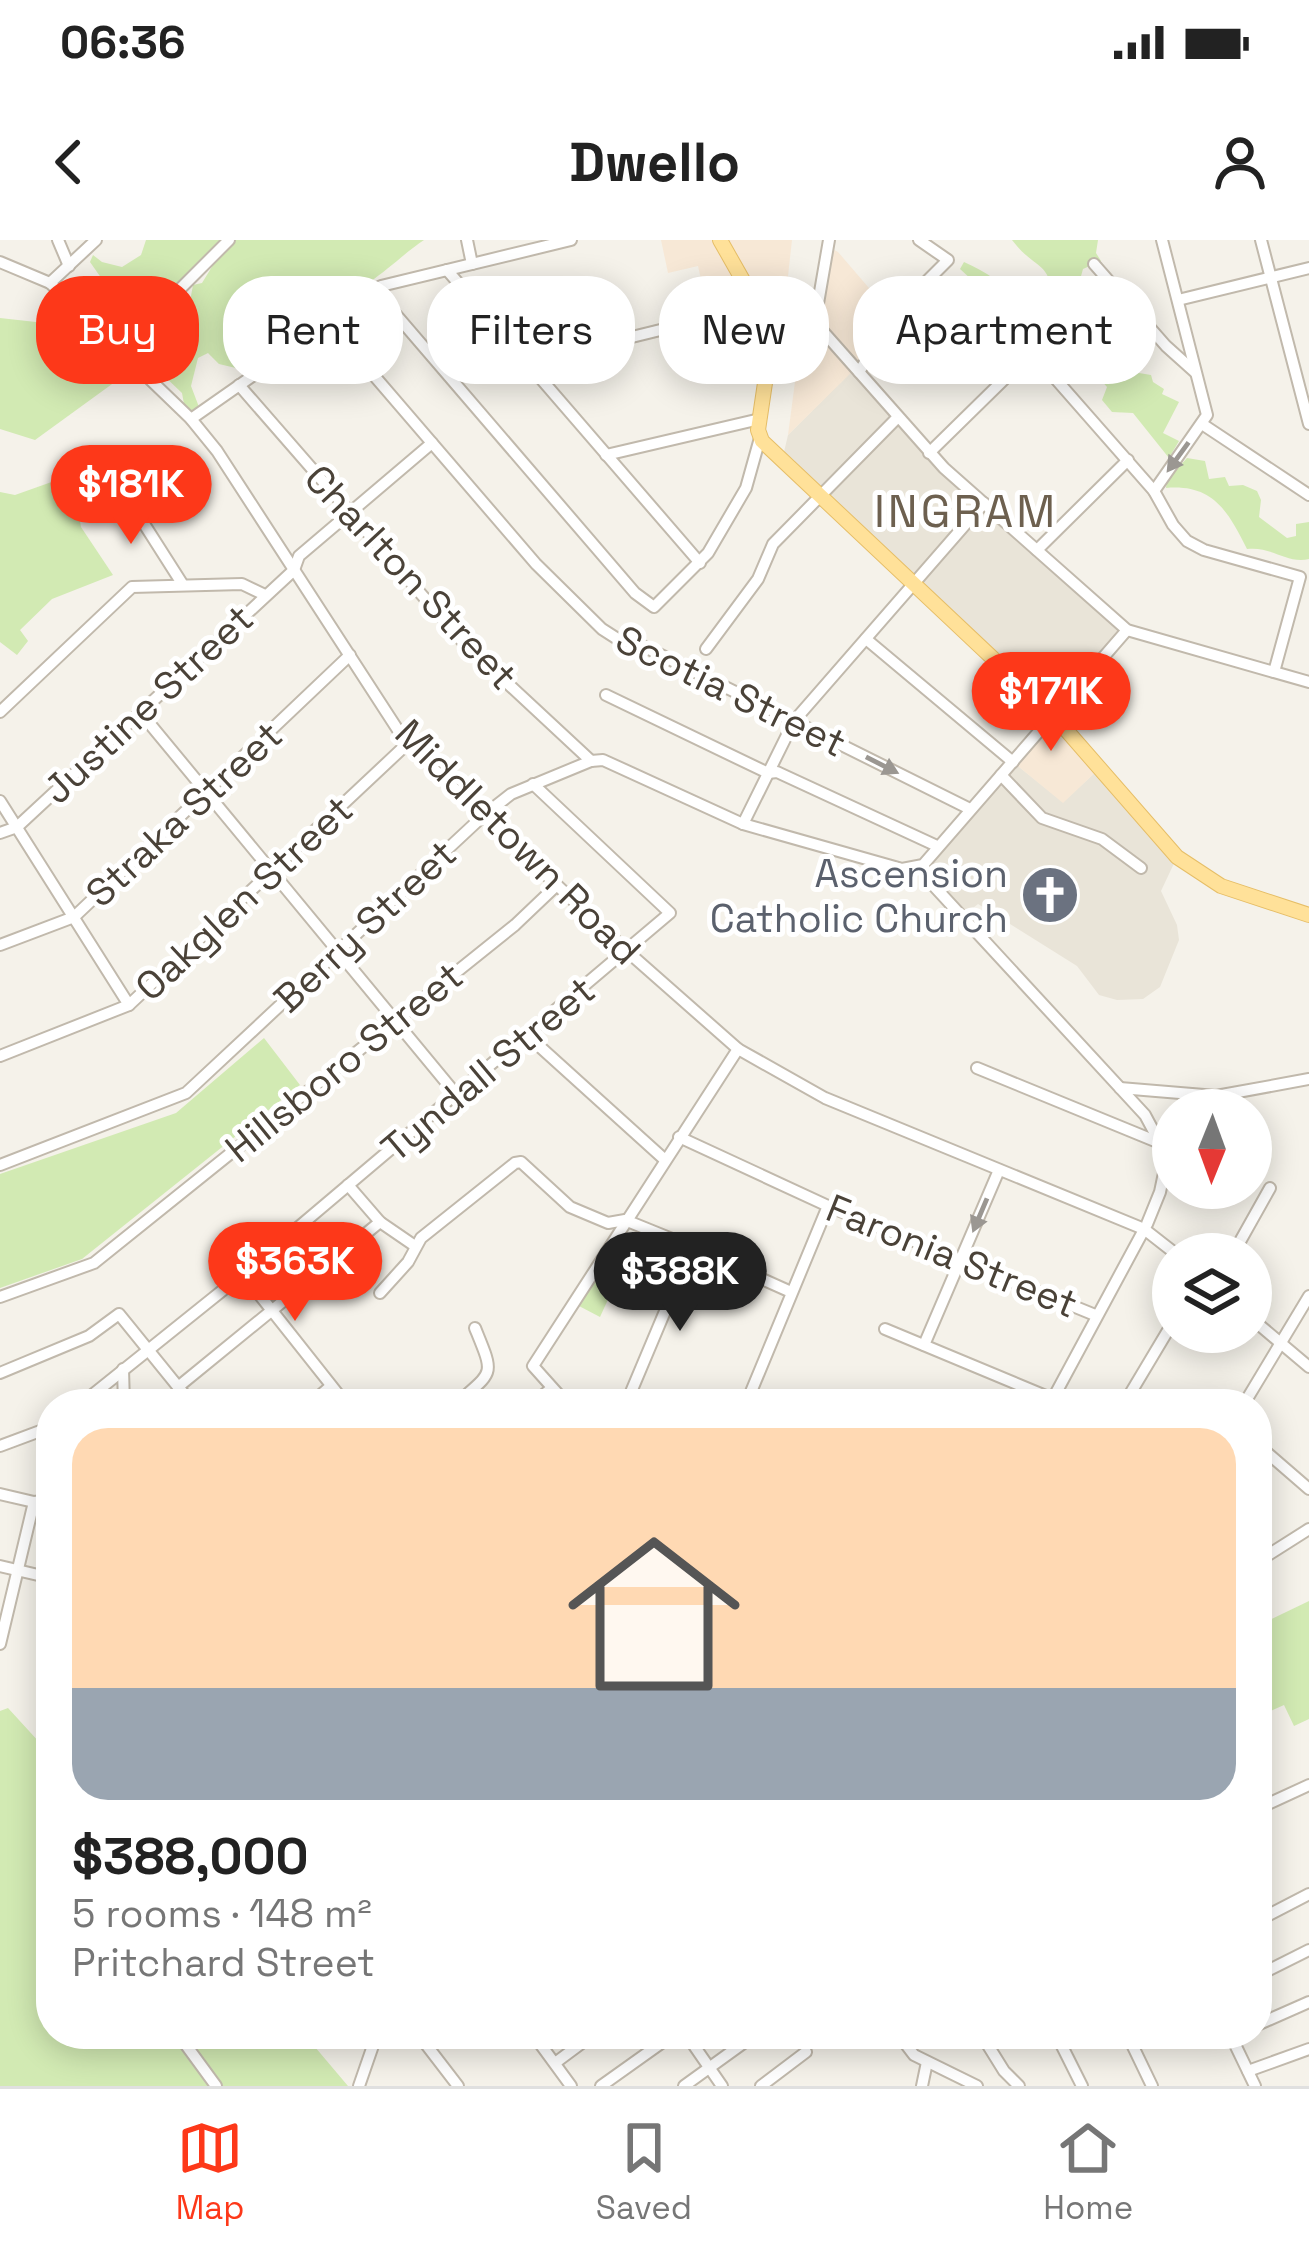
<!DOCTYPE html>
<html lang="en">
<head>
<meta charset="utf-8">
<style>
  body { margin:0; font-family:"Space Grotesk",sans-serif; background:#f6f6f6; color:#222; height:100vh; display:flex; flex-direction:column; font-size:45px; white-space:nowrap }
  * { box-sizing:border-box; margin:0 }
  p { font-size:39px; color:#767676 }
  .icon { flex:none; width:66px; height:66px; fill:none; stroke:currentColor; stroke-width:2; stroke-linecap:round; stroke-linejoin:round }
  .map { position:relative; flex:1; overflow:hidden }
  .panel { position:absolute; left:36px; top:1149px; width:1236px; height:660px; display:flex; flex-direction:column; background:#fff; border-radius:48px; box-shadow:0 6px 30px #0003 }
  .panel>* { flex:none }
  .banner { position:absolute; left:36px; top:36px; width:1239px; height:108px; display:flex; gap:24px }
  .needle { width:78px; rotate:181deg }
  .fabs { position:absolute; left:1152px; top:849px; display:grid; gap:24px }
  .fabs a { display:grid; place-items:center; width:120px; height:120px; border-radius:50%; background:#fff; box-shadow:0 6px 30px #0003; font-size:60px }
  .price { position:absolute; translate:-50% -102px; padding:0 27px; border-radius:42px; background:#fd3819; color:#fff; font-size:39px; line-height:78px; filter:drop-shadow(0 3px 6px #0008) }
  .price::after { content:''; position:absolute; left:50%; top:72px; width:36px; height:27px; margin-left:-18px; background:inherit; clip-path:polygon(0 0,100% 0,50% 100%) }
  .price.selected { background:#222; color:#fff }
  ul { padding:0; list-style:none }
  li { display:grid; align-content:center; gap:24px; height:636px; padding:0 36px }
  li span { display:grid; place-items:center; height:372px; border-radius:36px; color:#555 }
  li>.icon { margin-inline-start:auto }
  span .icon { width:216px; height:216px; fill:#fffc; stroke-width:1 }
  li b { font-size:51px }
  .chip { padding:0 42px; border-radius:48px; background:#fff; box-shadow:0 6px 30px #0003; font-size:42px; line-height:108px }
  .chip.selected { background:#fd3819; color:#fff }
  .status { display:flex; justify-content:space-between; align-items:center; height:84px; padding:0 60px; background:#fff; direction:ltr }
  .status svg { height:33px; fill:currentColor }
  header { display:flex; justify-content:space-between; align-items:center; height:156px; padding:0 36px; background:#fff; font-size:54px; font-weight:700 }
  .tabs { display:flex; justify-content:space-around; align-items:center; height:168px; border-top:3px solid #e0e0e0; background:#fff; font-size:33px; color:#767676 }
  .tabs a { display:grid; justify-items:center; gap:6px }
  .tabs .selected { color:#fd3819 }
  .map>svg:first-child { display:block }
</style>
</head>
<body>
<div class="status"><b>06:36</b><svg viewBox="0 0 49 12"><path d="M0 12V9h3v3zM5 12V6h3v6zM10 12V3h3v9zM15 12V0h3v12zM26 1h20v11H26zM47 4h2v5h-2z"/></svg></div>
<header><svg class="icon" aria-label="back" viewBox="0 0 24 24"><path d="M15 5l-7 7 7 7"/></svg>Dwello<svg class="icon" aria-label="person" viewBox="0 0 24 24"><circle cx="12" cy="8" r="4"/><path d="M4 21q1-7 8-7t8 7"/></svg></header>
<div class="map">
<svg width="1309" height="1846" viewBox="0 0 1309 1846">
  <rect width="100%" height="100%" fill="#f5f2ea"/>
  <!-- residential -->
  <g fill="#e9e4d8">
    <path d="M855,128L897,178L1127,390L1054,476L793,232L795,221L784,212L788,195Z"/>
    <path d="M1013,522L1063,562L1100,528L1177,617L1161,651L1177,685L1179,700L1160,747L1143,759L1117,760L1099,755L1077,726L978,664L962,677L923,625Z"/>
  </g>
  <!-- commercial -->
  <g fill="#f7e8d6">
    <path d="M661,0H792L786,54L779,70L785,79L783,112L755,124L742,71L710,78L698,26L668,33Z"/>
    <path d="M827,6L838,12L893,76L855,129L788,195L803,81L805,74L815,75Z"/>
    <path d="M1054,476L1100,528L1063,563L1013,522Z"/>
  </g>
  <!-- green -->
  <g fill="#d2eab3">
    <path d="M146,0H424C387,24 342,84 301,40L295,42L292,63L276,59V73L269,80L264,71C246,86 248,95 254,115L240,129L219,124L208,113L198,118L191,146L199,167L190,171L184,164L182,153L161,133L163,103L151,93L152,85L158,81L171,96L183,99L193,45L202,43L213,25L200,20L146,74L123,60L100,72H88L63,46L68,42L92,61L111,52L90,22L93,15L102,22L122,27L141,15Z"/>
    <path d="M1012,0H1098L1096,13L1101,21L1083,29L1078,47L1083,52L1090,46L1098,51L1094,85L1112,101L1111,108H1117L1139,133L1151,135L1153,142L1164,149L1162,154L1179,162L1163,193L1179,201L1169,218L1133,173L1112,172L1102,160L1107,147L1091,129L1073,120L1058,125L1066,110L1058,98L1024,97L1005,70L960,29L964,22C989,33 1011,48 1024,72L1044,76L1053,71C1052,17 1038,34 1012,0Z"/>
    <path d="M0,78L36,82L60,123L88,89L130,131L35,200L0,189Z"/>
    <path d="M1187,218L1205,221L1209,239L1225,237L1229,246L1243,245L1257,251L1261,260L1259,277L1287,298L1296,296V284L1309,282V319C1286,324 1272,306 1247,309C1228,271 1213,244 1166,248L1167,240Z"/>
    <path d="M105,223L101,238L77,263L81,287L113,335L52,359L20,390L28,401L17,415L0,402V252L15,255Z"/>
    <path d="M264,798L300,845L82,1019L0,1048V934L176,873Z"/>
    <path d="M605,1026L622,1029L600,1077L579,1066Z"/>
    <path d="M1309,1361V1479L1294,1486L1284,1465L1257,1477V1386Z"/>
    <path d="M8,1468L51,1515V1794H304L348,1846H0V1471Z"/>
  </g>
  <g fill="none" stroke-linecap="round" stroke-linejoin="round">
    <defs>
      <g id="minor">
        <path d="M58,0L69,26"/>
        <path d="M467,0L472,24"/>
        <path d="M829,0L816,75L820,88L944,228L1127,390L1309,442"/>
        <path d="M1261,0L1309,184"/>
        <path d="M0,22L50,43L191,179L217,211L407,504L628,712L738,809L825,858L1144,989L1176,1014"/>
        <path d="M1094,24L1166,106L1195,132"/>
        <path d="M447,30L700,323"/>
        <path d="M50,43L96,0"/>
        <path d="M374,49L635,353L654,367L708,313L746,248L760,198"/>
        <path d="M1178,60L1309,28"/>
        <path d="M328,82L536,324L602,389L616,398L637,403L970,569"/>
        <path d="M120,109L229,0"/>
        <path d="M526,123L750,68L816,75"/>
        <path d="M859,132L898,70L948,20L919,0"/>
        <path d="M239,145L462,401L591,521"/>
        <path d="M191,179L381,46L571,0"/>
        <path d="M1202,184L1309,255"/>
        <path d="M929,213L1032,112L1154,251L1173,285L1187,301L1204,310L1300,337L1274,432"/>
        <path d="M606,215L760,179"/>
        <path d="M118,243L183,345"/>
        <path d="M1154,251L1207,175L1162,0"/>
        <path d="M1037,310L1128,220"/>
        <path d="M866,399L1013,522"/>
        <path d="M706,409L758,339L773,304L897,178"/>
        <path d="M606,455L768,533L777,532L937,606"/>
        <path d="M0,472L132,347L242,344L265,355"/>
        <path d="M140,472L455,853"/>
        <path d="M1001,535L1042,578L1102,599L1141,628"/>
        <path d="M0,561L129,765"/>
        <path d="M743,584L794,481L984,263"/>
        <path d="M0,593L17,587L294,330L299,316L432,203"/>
        <path d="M923,625L933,645L1145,875L1160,903L1164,933L1160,952L1147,984L1050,1164"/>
        <path d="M0,705L74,677L350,415"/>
        <path d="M528,796L664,919"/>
        <path d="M0,816L129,765L407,504"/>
        <path d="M977,828L1160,903"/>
        <path d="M1120,848L1216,856L1309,839"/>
        <path d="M679,897L828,966L1095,1075"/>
        <path d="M0,925L186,853L483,576L511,554L591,521L603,520L743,584L902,629L923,625L1127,390"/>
        <path d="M348,945L380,982L415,1006"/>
        <path d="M1233,1014L1270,948"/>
        <path d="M742,1030L791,1052"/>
        <path d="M243,1034L346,1164"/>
        <path d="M380,1053L408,1022L421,998L515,923L521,922L570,967L608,983L625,980L699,1010"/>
        <path d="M0,1057L94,1023L515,685L556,646"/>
        <path d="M1251,1078L1309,1127"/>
        <path d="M885,1089L1053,1159"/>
        <path d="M924,1105L999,930"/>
        <path d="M123,1129L124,1164"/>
        <path d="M0,1133L89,1096L119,1074L192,1164"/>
        <path d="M178,1147L380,982"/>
        <path d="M81,1164L243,1034L670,673L533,544"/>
        <path d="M310,1164L331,1146"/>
        <path d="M456,1164C494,1130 495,1137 475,1088"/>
        <path d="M532,1164L551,1149"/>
        <path d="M567,1164L533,1126L738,809"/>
        <path d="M626,1164L692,1007"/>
        <path d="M746,1164L828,966"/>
        <path d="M827,1164H863"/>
        <path d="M1124,1164L1173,1082"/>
        <path d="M1244,1164L1309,1056"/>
        <path d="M1257,1204L1309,1249"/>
        <path d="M0,1206L51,1187"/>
        <path d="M0,1254L34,1262L51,1260"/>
        <path d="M1257,1322L1309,1289"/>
        <path d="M0,1326L51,1338"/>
        <path d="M0,1404L34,1262"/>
        <path d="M1257,1569L1309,1545"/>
        <path d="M1257,1681L1309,1654"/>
        <path d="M1257,1736L1309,1710"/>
        <path d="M1257,1785L1309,1762"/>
        <path d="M178,1794L216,1846"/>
        <path d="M418,1794L458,1846"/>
        <path d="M533,1794L571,1846"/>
        <path d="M686,1794L722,1846"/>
        <path d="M898,1794L914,1815L977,1846"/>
        <path d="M981,1794L1004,1831L1019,1846"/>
        <path d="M1056,1794L1082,1846"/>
        <path d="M1127,1794L1152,1846"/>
        <path d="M1230,1794L1255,1846"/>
        <path d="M555,1823L594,1794"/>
        <path d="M1248,1831L1309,1809"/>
        <path d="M359,1846L377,1794"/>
        <path d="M601,1846L674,1794"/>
        <path d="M684,1846L756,1794"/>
        <path d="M761,1846L806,1812"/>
        <path d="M922,1846L927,1822"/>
      </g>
      <path id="major" d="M720,0L758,67L769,116L758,190L762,201L1054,476L1177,617L1221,646L1309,675"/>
    </defs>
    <!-- minor casing -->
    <use href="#minor" stroke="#c1b9ac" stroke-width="14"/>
    <!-- major casing -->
    <use href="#major" stroke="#e6be67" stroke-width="16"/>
    <!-- minor -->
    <use href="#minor" stroke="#fff" stroke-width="10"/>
    <!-- major -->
    <use href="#major" stroke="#ffe199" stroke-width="14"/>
  </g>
  <!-- one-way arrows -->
  <defs><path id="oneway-solid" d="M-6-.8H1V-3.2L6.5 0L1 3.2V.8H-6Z" transform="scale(3)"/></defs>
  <g fill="#9b9792">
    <use href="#oneway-solid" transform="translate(1178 217) rotate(126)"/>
    <use href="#oneway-solid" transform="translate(882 525) rotate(27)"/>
    <use href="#oneway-solid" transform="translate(980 975) rotate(113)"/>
  </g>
  <!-- icons -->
  <defs>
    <symbol id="church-disc" viewBox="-11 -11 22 22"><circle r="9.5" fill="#6b7280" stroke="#fff"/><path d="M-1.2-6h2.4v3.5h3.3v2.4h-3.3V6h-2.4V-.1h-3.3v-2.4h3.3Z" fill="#fff"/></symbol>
  </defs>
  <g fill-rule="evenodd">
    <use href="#church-disc" x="1017" y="622" width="66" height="66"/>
  </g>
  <g text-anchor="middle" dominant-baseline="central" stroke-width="10" stroke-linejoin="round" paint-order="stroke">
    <!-- street labels -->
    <g font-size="39" fill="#4a4238" stroke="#fff">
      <text transform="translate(411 337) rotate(47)">Charlton Street</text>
      <text transform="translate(731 451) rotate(26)">Scotia Street</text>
      <text transform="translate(148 464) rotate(-43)">Justine Street</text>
      <text transform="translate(184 574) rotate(-43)">Straka Street</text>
      <text transform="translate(518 602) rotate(45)">Middletown Road</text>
      <text transform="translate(244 658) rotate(-43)">Oakglen Street</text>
      <text transform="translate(365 686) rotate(-43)">Berry Street</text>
      <text transform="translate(344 822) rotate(-39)">Hillsboro Street</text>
      <text transform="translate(488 829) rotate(-40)">Tyndall Street</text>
      <text transform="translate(952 1016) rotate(22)">Faronia Street</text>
    </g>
    <!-- worship labels -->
    <g font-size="39" fill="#5b616d" stroke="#fff" text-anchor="end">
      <text x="1008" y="633">Ascension<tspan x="1008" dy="45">Catholic Church</tspan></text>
    </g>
    <!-- quarter labels -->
    <g font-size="45" letter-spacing="3" fill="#6d604f" stroke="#fff">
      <text x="966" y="271">INGRAM</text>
    </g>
  </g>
</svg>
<div class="fabs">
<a><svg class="needle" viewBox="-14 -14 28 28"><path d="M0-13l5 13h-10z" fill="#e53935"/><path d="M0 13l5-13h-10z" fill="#767676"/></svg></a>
<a><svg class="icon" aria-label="layers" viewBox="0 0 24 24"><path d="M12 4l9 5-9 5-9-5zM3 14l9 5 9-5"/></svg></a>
</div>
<b class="price" style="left:131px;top:307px">$181K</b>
<b class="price" style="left:1051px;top:514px">$171K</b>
<b class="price" style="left:295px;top:1084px">$363K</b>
<b class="price selected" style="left:680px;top:1094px">$388K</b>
<div class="banner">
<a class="chip selected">Buy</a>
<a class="chip">Rent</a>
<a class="chip">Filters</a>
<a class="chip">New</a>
<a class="chip">Apartment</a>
</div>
<section class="panel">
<ul>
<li><span style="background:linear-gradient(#ffd9b3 70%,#9aa5b1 0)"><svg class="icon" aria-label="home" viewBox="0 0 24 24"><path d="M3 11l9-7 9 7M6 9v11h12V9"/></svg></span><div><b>$388,000</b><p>5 rooms · 148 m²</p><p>Pritchard Street</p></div></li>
</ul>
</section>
</div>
<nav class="tabs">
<a class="selected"><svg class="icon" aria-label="map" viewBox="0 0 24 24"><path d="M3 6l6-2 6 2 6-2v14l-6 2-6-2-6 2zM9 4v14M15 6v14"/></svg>Map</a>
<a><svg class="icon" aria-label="saved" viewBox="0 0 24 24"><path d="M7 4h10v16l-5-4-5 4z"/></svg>Saved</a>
<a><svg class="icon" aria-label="home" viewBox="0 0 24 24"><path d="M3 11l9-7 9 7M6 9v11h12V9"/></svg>Home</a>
</nav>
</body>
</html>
